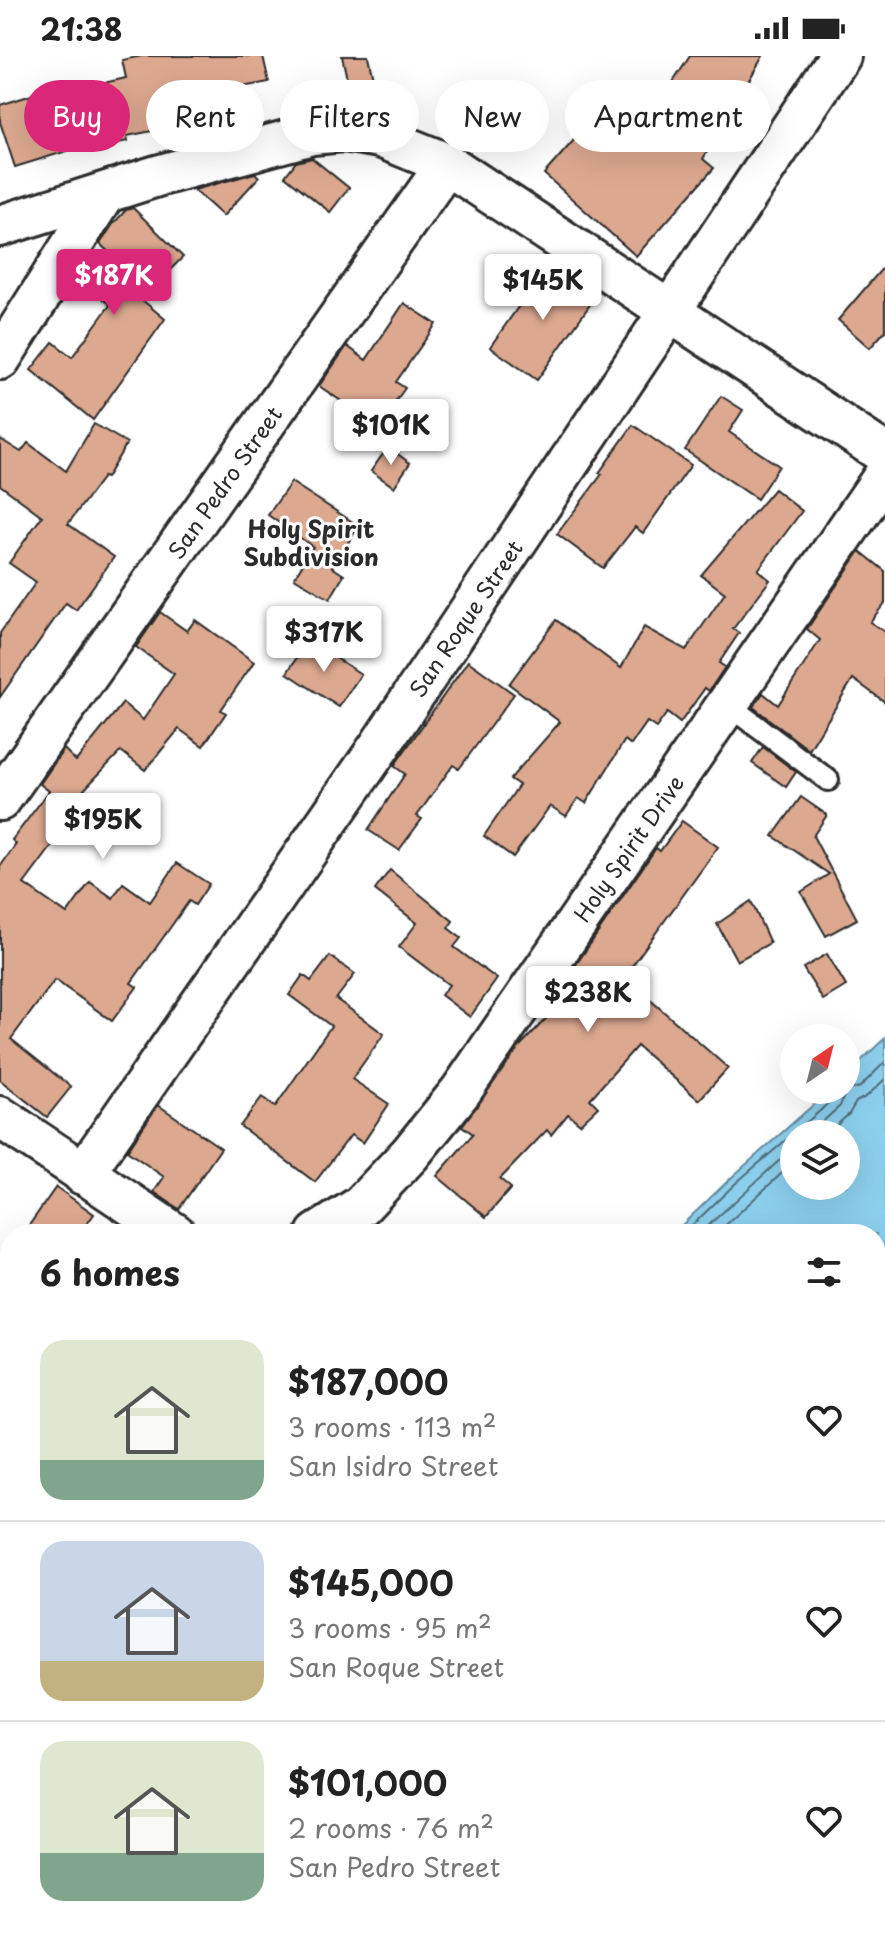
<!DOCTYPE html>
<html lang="en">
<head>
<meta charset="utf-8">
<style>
  body { margin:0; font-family:"Playpen Sans",sans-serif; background:#f2f2f2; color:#222; height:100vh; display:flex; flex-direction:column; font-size:30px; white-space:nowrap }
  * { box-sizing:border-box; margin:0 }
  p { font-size:26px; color:#767676 }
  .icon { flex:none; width:44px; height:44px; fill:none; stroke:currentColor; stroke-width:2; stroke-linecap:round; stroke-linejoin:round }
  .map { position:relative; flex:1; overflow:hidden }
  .details { position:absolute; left:0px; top:1168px; width:886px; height:714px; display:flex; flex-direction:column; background:#fff; border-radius:32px 32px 0 0; box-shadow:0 8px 32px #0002 }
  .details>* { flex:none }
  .top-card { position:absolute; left:24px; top:24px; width:838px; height:72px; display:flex; gap:16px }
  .needle { width:52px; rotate:35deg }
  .tools { position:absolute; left:780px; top:968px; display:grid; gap:16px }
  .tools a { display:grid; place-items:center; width:80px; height:80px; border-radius:50%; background:#fff; box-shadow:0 8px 32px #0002; font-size:40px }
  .price { position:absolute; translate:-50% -68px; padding:0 18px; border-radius:8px; background:#fff; color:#222; font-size:26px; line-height:52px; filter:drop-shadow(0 2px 4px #0008) }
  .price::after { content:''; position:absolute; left:50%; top:48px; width:24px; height:18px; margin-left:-12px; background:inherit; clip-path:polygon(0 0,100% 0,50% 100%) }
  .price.selected { background:#db2777; color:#fff }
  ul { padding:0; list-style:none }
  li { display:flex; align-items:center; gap:24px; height:200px; padding:0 40px }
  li+li { border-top:2px solid #e0e0e0 }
  li span { display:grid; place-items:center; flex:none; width:224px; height:160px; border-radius:24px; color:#555 }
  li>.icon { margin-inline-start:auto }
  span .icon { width:96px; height:96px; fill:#fffc; stroke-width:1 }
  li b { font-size:34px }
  h2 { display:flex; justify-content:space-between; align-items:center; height:96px; padding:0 40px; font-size:34px }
  .chip { padding:0 28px; border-radius:36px; background:#fff; box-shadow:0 8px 32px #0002; font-size:28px; line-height:72px }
  .chip.selected { background:#db2777; color:#fff }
  .status { display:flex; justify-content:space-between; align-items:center; height:56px; padding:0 40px; background:#fff; direction:ltr }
  .status svg { height:22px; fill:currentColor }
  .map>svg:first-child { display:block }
</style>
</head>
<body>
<div class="status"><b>21:38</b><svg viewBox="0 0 49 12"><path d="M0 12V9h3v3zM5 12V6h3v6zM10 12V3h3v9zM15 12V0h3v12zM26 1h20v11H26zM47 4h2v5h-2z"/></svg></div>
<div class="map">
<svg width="885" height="1881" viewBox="0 0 885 1881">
  <rect width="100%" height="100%" fill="#fff"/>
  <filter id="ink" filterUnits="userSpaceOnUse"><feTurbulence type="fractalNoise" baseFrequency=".0125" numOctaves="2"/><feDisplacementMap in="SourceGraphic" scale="16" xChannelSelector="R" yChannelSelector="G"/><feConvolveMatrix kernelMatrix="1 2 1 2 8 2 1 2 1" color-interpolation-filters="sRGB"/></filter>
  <g filter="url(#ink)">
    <!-- water -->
    <g fill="#8ccfed" stroke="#658d9f" stroke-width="2" fill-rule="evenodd">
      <path d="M885,982V1202L876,1211V1178H669L682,1169L732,1121L830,1034H846V1019ZM794,1078H846V1130H794Z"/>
      <path d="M10,1469V1642L0,1649V1474Z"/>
    </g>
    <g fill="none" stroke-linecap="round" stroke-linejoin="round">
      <!-- shore -->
      <g stroke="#526d79" stroke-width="2">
        <path d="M809,1078L840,1050L846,1035L860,1031L885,1006"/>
        <path d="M827,1078L849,1058L856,1046L867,1040L885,1023"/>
        <path d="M683,1178L737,1126L821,1054L833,1042L835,1034"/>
        <path d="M699,1178L794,1091"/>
        <path d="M716,1178L794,1106"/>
      </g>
    </g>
    <!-- building -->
    <g fill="#dca890" stroke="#2b2b2b" stroke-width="2">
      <path d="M142,0H263L269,26L242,31L247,56L127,80L128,85L94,92L93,87L15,111L0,66V49L57,31L59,37L126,22L122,4Z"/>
      <path d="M342,0H368L374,27L349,32Z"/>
      <path d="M690,0H763L703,103L714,112L636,200L544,118L605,49L636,76L655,54Z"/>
      <path d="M312,102L349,132L330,156L285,120L296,106Z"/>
      <path d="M255,117L259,121L223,160L194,134Z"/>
      <path d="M133,152L183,201L141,243L165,263L93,364L31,314L53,286L72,301L110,249L91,233L115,202L100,188L113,168L126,154Z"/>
      <path d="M549,207L596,240L537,324L490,291Z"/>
      <path d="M885,209V275L870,292L838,264Z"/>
      <path d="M404,247L436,268L396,326L405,332L378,370L319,330L347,290L366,304Z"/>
      <path d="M721,340L743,354L729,376L779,410L757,443L685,394Z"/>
      <path d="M94,368L127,387L106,422L103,421L68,468L114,501L76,554L66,547L0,641V577L36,526L9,507L42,460L0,429V383L21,396L28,387L66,415Z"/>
      <path d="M633,369L691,409L643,477L635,471L603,512L557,478L602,418L599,417Z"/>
      <path d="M388,391L410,407L394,431L371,415Z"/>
      <path d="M291,426L359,470L332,511L344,519L330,543L294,522L313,491L268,459Z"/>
      <path d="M774,433L802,455L758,514L770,524L733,573L739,577L719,607L725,611L709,635L705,632L680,667L667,657L656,672L647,666L631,689L625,684L586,747L578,742L566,760L550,750L513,801L484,780L519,729L510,723L560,666L509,628L556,564L621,612L644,571L686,594L725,537L701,519Z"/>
      <path d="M860,495L885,515V547L870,566L885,576V646L853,623L809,694L753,651L763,637L778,649L820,584L807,573Z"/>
      <path d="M160,556L187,575L195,564L254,606L221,654L226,657L203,690L179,673L145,714L121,695L57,762L67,770L24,828L67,858L90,826L113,842L123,827L150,846L177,807L209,828L195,849L189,845L131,927L137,931L112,965L55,924L11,983L71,1031L47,1061L0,1024V811L16,788L12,784L49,735L40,728L64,693L76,705L123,647L143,664L174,618L136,591Z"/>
      <path d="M308,584L361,618L339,651L287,617Z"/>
      <path d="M468,605L514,638L459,713L453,709L417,760L422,763L399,794L368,774L405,718L394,710Z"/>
      <path d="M763,691L796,716L786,731L752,707Z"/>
      <path d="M801,741L827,759L813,780L857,863L826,880L801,836L829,818L773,780Z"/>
      <path d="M682,765L718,791L608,943L631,927L728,1012L699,1044L637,990L590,1043L598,1051L580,1068L568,1058L551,1079L547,1074L500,1123L511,1132L486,1161L437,1120L473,1078L462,1070L519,991L559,949L554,946L564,931L562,929L656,792L660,795Z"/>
      <path d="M390,814L453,865L448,872L461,882L454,891L497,923L470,961L441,939L449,929L399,891L417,867L375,834Z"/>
      <path d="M751,845L770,887L737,905L717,868Z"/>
      <path d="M827,898L846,930L823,944L803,912Z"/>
      <path d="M330,900L355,918L336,943L384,978L352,1023L389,1048L363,1087L351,1079L315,1126L240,1070L262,1041L275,1051L331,970L289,939L303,919L311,925Z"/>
      <path d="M158,1049L221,1092L179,1153L154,1136L164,1121L127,1095Z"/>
      <path d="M56,1131L94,1158L80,1178H23Z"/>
    </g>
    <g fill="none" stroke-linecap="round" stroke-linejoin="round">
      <defs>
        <path id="service" d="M727,648L828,724"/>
        <g id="minor">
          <path d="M0,170L157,120L312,78L344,75L380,81L447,108L885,398"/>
          <path d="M0,303L103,140"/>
          <path d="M0,744L447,108"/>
          <path d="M0,1061L175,1178"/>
          <path d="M83,1118L379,691L840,0"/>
          <path d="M317,1178L361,1150L410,1098L461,1035L885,419"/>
          <path d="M876,1454L885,1447"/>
          <path d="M0,1687L10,1682"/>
          <path d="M218,1881L232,1872"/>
        </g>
      </defs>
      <!-- service casing -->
      <use href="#service" stroke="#2b2b2b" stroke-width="26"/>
      <!-- minor casing -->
      <use href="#minor" stroke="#2b2b2b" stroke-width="46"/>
      <!-- service -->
      <use href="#service" stroke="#fff" stroke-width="20"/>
      <!-- minor -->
      <use href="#minor" stroke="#fff" stroke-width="40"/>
    </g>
  </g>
  <g text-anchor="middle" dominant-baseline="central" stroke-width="6" stroke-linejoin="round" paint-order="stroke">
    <!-- street labels -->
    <g font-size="22" fill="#2b2b2b" stroke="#fff">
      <text transform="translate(224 426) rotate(-55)">San Pedro Street</text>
      <text transform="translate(465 562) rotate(-56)">San Roque Street</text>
      <text transform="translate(628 792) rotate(-55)">Holy Spirit Drive</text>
    </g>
    <!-- neighbourhood labels -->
    <g font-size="24" font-weight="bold" fill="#2b2b2b" stroke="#fff">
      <text x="311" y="472">Holy Spirit<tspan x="311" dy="28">Subdivision</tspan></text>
    </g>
  </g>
</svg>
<div class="tools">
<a><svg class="needle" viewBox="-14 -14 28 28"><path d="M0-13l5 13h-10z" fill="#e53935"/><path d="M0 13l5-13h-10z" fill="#767676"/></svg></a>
<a><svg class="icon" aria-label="layers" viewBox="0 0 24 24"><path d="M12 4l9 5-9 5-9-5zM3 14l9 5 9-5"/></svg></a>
</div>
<b class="price selected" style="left:114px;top:261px">$187K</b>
<b class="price" style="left:543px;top:266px">$145K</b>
<b class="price" style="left:391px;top:411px">$101K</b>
<b class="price" style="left:324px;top:618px">$317K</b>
<b class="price" style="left:103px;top:805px">$195K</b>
<b class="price" style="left:588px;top:978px">$238K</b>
<div class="top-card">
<a class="chip selected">Buy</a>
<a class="chip">Rent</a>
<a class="chip">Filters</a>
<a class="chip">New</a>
<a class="chip">Apartment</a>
</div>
<section class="details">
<h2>6 homes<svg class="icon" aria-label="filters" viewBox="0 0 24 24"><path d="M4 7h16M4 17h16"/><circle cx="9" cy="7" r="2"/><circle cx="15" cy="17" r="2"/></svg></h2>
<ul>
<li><span style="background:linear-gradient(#dfe7d0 75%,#7fa58c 0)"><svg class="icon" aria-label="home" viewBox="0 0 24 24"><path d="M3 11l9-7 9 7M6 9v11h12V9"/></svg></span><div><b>$187,000</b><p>3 rooms · 113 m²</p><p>San Isidro Street</p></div><svg class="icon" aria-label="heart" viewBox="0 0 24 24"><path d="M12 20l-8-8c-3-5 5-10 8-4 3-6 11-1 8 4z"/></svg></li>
<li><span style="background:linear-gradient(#c9d6e8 75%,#c2b280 0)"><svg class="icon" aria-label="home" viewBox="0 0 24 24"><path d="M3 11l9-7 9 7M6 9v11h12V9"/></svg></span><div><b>$145,000</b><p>3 rooms · 95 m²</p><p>San Roque Street</p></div><svg class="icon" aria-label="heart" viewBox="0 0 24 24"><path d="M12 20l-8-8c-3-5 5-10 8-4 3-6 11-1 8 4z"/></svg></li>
<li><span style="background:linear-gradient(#dfe7d0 70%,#7fa58c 0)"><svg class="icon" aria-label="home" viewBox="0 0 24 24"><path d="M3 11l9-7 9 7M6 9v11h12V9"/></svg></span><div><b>$101,000</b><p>2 rooms · 76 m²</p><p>San Pedro Street</p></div><svg class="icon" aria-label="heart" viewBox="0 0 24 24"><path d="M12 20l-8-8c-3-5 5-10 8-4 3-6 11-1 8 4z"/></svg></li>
</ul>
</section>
</div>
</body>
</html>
